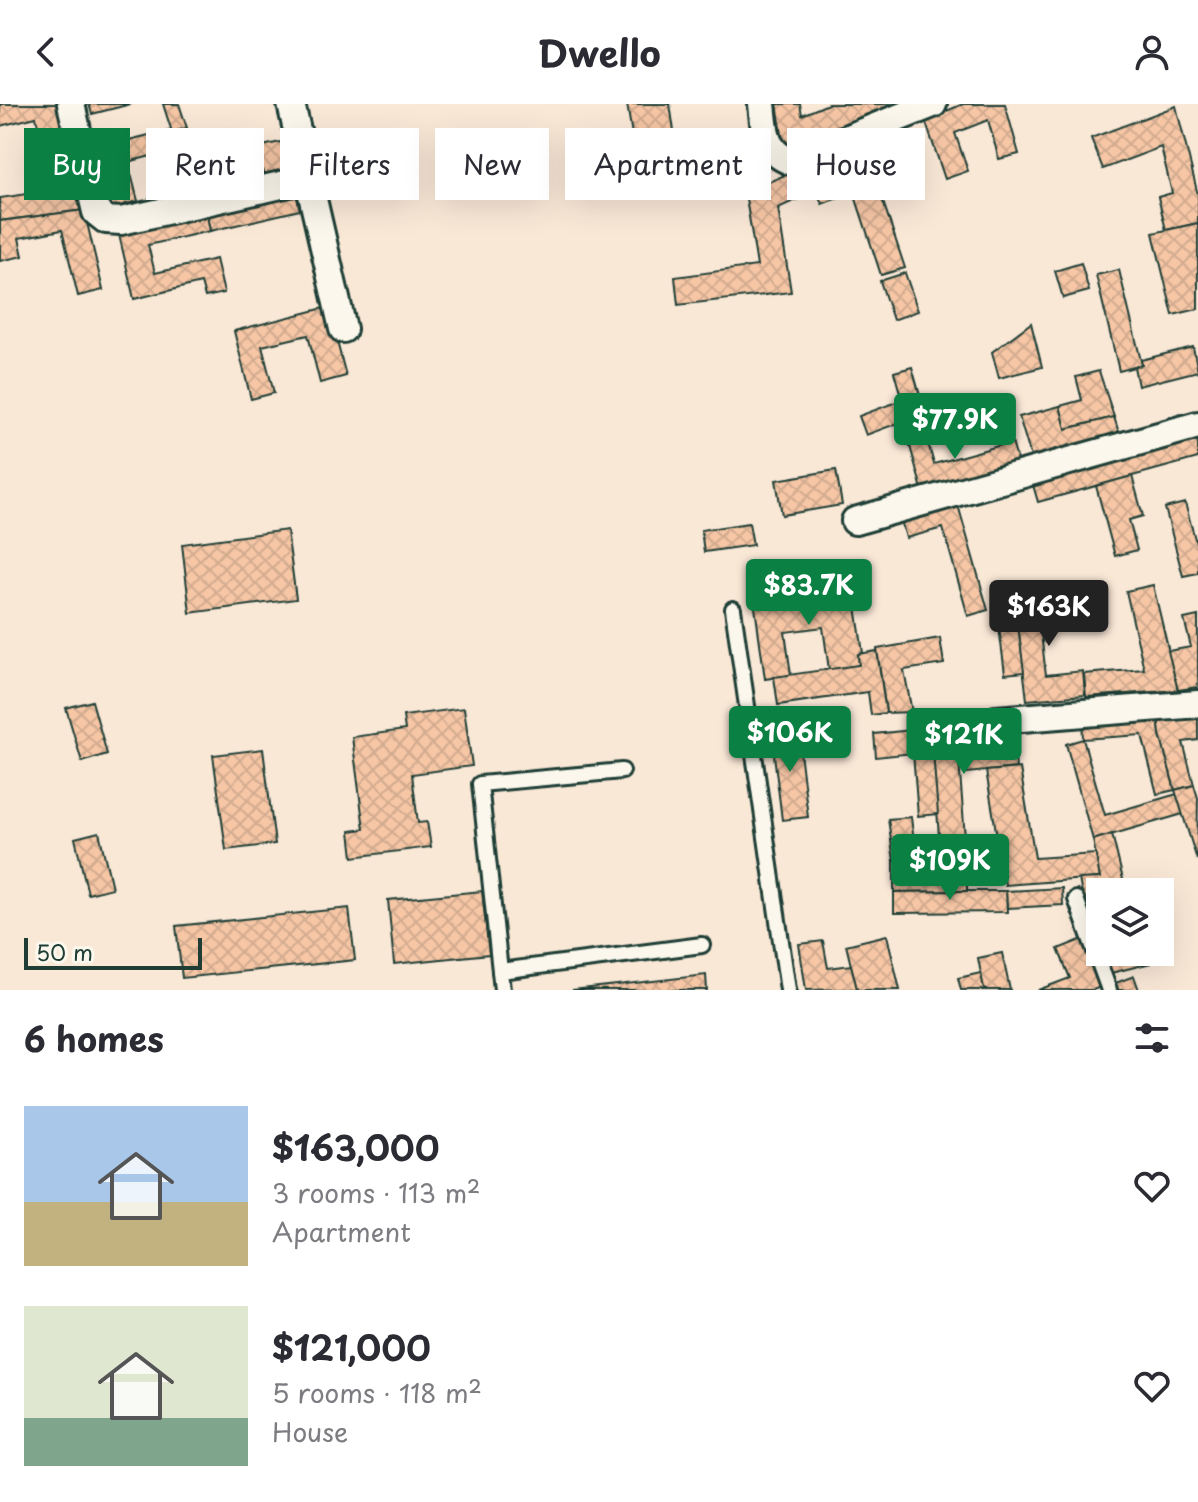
<!DOCTYPE html>
<html lang="en">
<head>
<meta charset="utf-8">
<style>
  body { margin:0; font-family:"Playpen Sans",sans-serif; background:#f2f2f3; color:#2b2b33; height:100vh; display:flex; flex-direction:column; font-size:30px; white-space:nowrap }
  * { box-sizing:border-box; margin:0 }
  p { font-size:26px; color:#7c7c81 }
  .icon { flex:none; width:44px; height:44px; fill:none; stroke:currentColor; stroke-width:2; stroke-linecap:round; stroke-linejoin:round }
  .map { position:relative; height:886px; overflow:hidden }
  .drawer { display:flex; flex-direction:column; background:#fff; flex:1 }
  .drawer>* { flex:none }
  .top-card { position:absolute; left:24px; top:24px; width:1150px; height:72px; display:flex; gap:16px }
  .tools { position:absolute; left:1086px; top:774px; display:grid; gap:16px }
  .tools a { display:grid; place-items:center; width:88px; height:88px; border-radius:0px; background:#fff; box-shadow:0 8px 32px #0002; font-size:40px }
  .scale { position:absolute; left:24px; bottom:20px; width:178px; box-sizing:border-box; padding-left:8px; border:4px solid #1f3d34; border-top:0; font-size:22px; line-height:28px; white-space:nowrap; color:#1f3d34; -webkit-text-stroke:6px #fbf7ec; paint-order:stroke }
  .price { position:absolute; translate:-50% -68px; padding:0 18px; border-radius:8px; background:#0b8043; color:#fff; font-size:26px; line-height:52px; filter:drop-shadow(0 2px 4px #0008) }
  .price::after { content:''; position:absolute; left:50%; top:48px; width:24px; height:18px; margin-left:-12px; background:inherit; clip-path:polygon(0 0,100% 0,50% 100%) }
  .price.selected { background:#222; color:#fff }
  ul { padding:0; list-style:none }
  li { display:flex; align-items:center; gap:24px; height:200px; padding:0 24px }
  li span { display:grid; place-items:center; flex:none; width:224px; height:160px; border-radius:0px; color:#555 }
  li>.icon { margin-inline-start:auto }
  span .icon { width:96px; height:96px; fill:#fffc; stroke-width:1 }
  li b { font-size:34px }
  h2 { display:flex; justify-content:space-between; align-items:center; height:96px; padding:0 24px; font-size:34px }
  .tag { padding:0 28px; border-radius:0px; background:#fff; box-shadow:0 8px 32px #0002; font-size:28px; line-height:72px }
  .tag.selected { background:#0b8043; color:#fff }
  header { display:flex; justify-content:space-between; align-items:center; height:104px; padding:0 24px; background:#fff; font-size:36px; font-weight:700 }
  .map>svg:first-child { display:block }
</style>
</head>
<body>
<header><svg class="icon" aria-label="back" viewBox="0 0 24 24"><path d="M15 5l-7 7 7 7"/></svg>Dwello<svg class="icon" aria-label="person" viewBox="0 0 24 24"><circle cx="12" cy="8" r="4"/><path d="M4 21q1-7 8-7t8 7"/></svg></header>
<div class="map">
<svg width="1198" height="886" viewBox="0 0 1198 886">
  <defs>
    <pattern id="building-cross-hatch" width="8" height="8" patternUnits="userSpaceOnUse" patternTransform="scale(2)"><rect width="8" height="8" fill="#f6c6a5"/><path d="M0 0l8 8M0 8l8-8" fill="none" stroke="#d2ab8f"/></pattern>
  </defs>
  <rect width="100%" height="100%" fill="#fae8d7"/>
  <filter id="ink" filterUnits="userSpaceOnUse"><feTurbulence type="fractalNoise" baseFrequency=".0125" numOctaves="2"/><feDisplacementMap in="SourceGraphic" scale="16" xChannelSelector="R" yChannelSelector="G"/><feConvolveMatrix kernelMatrix="1 2 1 2 8 2 1 2 1" color-interpolation-filters="sRGB"/></filter>
  <g filter="url(#ink)">
    <!-- building -->
    <g fill="url(#building-cross-hatch)" stroke="#1f3d34" stroke-width="2">
      <path d="M0,0H59L84,106L0,117V94L53,86L36,13L0,22Z"/>
      <path d="M89,0H131L92,10Z"/>
      <path d="M163,0H179L187,24L172,28Z"/>
      <path d="M627,0H670L680,67L639,74Z"/>
      <path d="M777,0H800L802,11L828,0H894L784,43Z"/>
      <path d="M963,0H1005L1019,50L999,55L988,16L955,29L968,67L945,75L925,16Z"/>
      <path d="M1176,2L1198,91V119L1166,126L1158,93L1172,89L1161,43L1103,65L1091,34Z"/>
      <path d="M169,26L174,46L128,58L138,97L112,104L97,44Z"/>
      <path d="M897,28L904,49L871,61L905,164L881,171L841,49Z"/>
      <path d="M285,37L290,64L263,70L258,43Z"/>
      <path d="M828,47L846,91L822,100L804,57Z"/>
      <path d="M806,62L816,87L778,104L791,188L678,201L675,173L757,162L745,88Z"/>
      <path d="M294,81L300,106L210,127L205,102Z"/>
      <path d="M205,102L210,127L148,141L155,169L216,155L224,189L205,193L201,179L134,195L117,122Z"/>
      <path d="M84,106L103,186L78,192L62,126L19,134L23,152L0,157V117Z"/>
      <path d="M1198,119V205L1173,211L1153,129Z"/>
      <path d="M1081,159L1089,187L1063,194L1055,167Z"/>
      <path d="M1119,166L1142,261L1119,267L1096,171Z"/>
      <path d="M905,169L918,207L893,216L880,177Z"/>
      <path d="M328,203L346,272L320,279L308,231L262,242L274,289L251,295L234,227Z"/>
      <path d="M1031,219L1042,263L999,274L992,248Z"/>
      <path d="M1193,243L1198,267L1138,282L1134,263L1142,261L1141,256Z"/>
      <path d="M912,263L921,295L914,297L920,311L866,331L859,312L902,296L894,268Z"/>
      <path d="M1099,267L1114,313L1066,325L1060,302L1082,296L1076,273Z"/>
      <path d="M1060,302L1066,325L1114,313L1122,338L1034,363L1019,313Z"/>
      <path d="M920,311L934,360L1012,338L1019,363L923,389L903,317Z"/>
      <path d="M1198,328V354L1038,398L1031,374Z"/>
      <path d="M836,366L842,401L782,411L776,376Z"/>
      <path d="M1132,372L1143,412L1129,416L1137,446L1115,452L1096,382Z"/>
      <path d="M956,394L988,506L968,512L943,424L906,434L899,409Z"/>
      <path d="M1185,399L1198,446V469L1183,472L1165,404Z"/>
      <path d="M749,419L753,441L704,448L701,426Z"/>
      <path d="M287,426L296,495L190,509L182,440Z"/>
      <path d="M1153,481L1178,586L1086,593L1084,570L1144,565L1126,487Z"/>
      <path d="M853,482L863,549L858,550L859,561L829,566L823,523L785,528L791,571L765,575L754,496Z"/>
      <path d="M1092,490L1096,509L1040,521L1046,571L1083,567L1085,591L1027,596L1016,506Z"/>
      <path d="M1016,506L1024,568L1005,570L997,508Z"/>
      <path d="M1198,512V583L1178,586L1168,547L1191,543L1184,515Z"/>
      <path d="M940,534L944,560L904,566L912,608L886,609L877,545Z"/>
      <path d="M877,547L886,609L871,611L868,588L778,601L774,573L859,561L858,550Z"/>
      <path d="M92,597L107,650L82,658L66,604Z"/>
      <path d="M464,604L472,662L412,670L418,719L427,718L431,743L353,753L350,727L364,725L352,633L405,626L403,612Z"/>
      <path d="M1158,607L1160,630L1175,686L1157,690L1142,631L1083,635L1082,613Z"/>
      <path d="M1198,608V636L1183,638L1194,681L1175,686L1160,630L1158,611Z"/>
      <path d="M1012,620L1016,664L967,669L965,643H958L967,760H941L931,624Z"/>
      <path d="M797,623L808,713L782,716L771,626Z"/>
      <path d="M931,624L938,710L918,712L913,649L876,653L874,630Z"/>
      <path d="M1083,635L1105,711L1177,690L1183,710L1093,736L1066,640Z"/>
      <path d="M263,645L275,740L226,746L213,651Z"/>
      <path d="M1020,664L1035,754L1096,750L1100,774L1005,781L986,667Z"/>
      <path d="M1194,681L1198,694L1197,756L1175,686Z"/>
      <path d="M911,713L916,755L894,757L888,715Z"/>
      <path d="M99,728L112,784L88,790L75,734Z"/>
      <path d="M1112,730L1126,788H1100V797L1084,801L1079,775L1100,774L1093,736Z"/>
      <path d="M916,755L918,760H967V787L894,788V757Z"/>
      <path d="M1062,784L1063,801L1007,804L1006,787Z"/>
      <path d="M482,787L489,850L394,860L388,796Z"/>
      <path d="M967,787H1006L1007,808L894,809V788Z"/>
      <path d="M349,804L355,856L182,874L176,822Z"/>
      <path d="M887,831L900,886H857L846,841Z"/>
      <path d="M1083,835L1103,882L1093,886H1038L1070,874L1058,845Z"/>
      <path d="M823,837L828,864L851,861L857,885L806,886L799,840Z"/>
      <path d="M1102,848H1148L1151,859L1107,870Z"/>
      <path d="M1002,849L1010,886H984L978,854Z"/>
      <path d="M981,869L984,886H961L958,874Z"/>
      <path d="M706,871L707,886H572Z"/>
      <path d="M1134,872L1139,886H1112L1110,881Z"/>
    </g>
    <g fill="none" stroke-linecap="round" stroke-linejoin="round">
      <defs>
        <g id="service">
          <path d="M733,505L788,886"/>
          <path d="M1076,795L1109,886"/>
          <path d="M500,867L480,680L622,667"/>
          <path d="M502,886L500,867L702,841"/>
        </g>
        <g id="minor">
          <path d="M71,0L96,108L106,116L121,117L308,75"/>
          <path d="M291,0L343,225"/>
          <path d="M762,0C765,25 763,47 790,57L933,0"/>
          <path d="M855,417L1198,321"/>
          <path d="M996,616L1198,600"/>
        </g>
      </defs>
      <!-- service casing -->
      <use href="#service" stroke="#1f3d34" stroke-width="20"/>
      <!-- minor casing -->
      <use href="#minor" stroke="#1f3d34" stroke-width="32"/>
      <!-- service -->
      <use href="#service" stroke="#fbf7ec" stroke-width="14"/>
      <!-- minor -->
      <use href="#minor" stroke="#fbf7ec" stroke-width="26"/>
    </g>
  </g>
</svg>
<div class="tools">
<a><svg class="icon" aria-label="layers" viewBox="0 0 24 24"><path d="M12 4l9 5-9 5-9-5zM3 14l9 5 9-5"/></svg></a>
</div>
<div class="scale">50 m</div>
<b class="price" style="left:955px;top:357px">$77.9K</b>
<b class="price" style="left:809px;top:523px">$83.7K</b>
<b class="price selected" style="left:1049px;top:544px">$163K</b>
<b class="price" style="left:790px;top:670px">$106K</b>
<b class="price" style="left:964px;top:672px">$121K</b>
<b class="price" style="left:950px;top:798px">$109K</b>
<div class="top-card">
<a class="tag selected">Buy</a>
<a class="tag">Rent</a>
<a class="tag">Filters</a>
<a class="tag">New</a>
<a class="tag">Apartment</a>
<a class="tag">House</a>
</div>
</div>
<section class="drawer">
<h2>6 homes<svg class="icon" aria-label="filters" viewBox="0 0 24 24"><path d="M4 7h16M4 17h16"/><circle cx="9" cy="7" r="2"/><circle cx="15" cy="17" r="2"/></svg></h2>
<ul>
<li><span style="background:linear-gradient(#a9c7e8 60%,#c2b280 0)"><svg class="icon" aria-label="home" viewBox="0 0 24 24"><path d="M3 11l9-7 9 7M6 9v11h12V9"/></svg></span><div><b>$163,000</b><p>3 rooms · 113 m²</p><p>Apartment</p></div><svg class="icon" aria-label="heart" viewBox="0 0 24 24"><path d="M12 20l-8-8c-3-5 5-10 8-4 3-6 11-1 8 4z"/></svg></li>
<li><span style="background:linear-gradient(#dfe7d0 70%,#7fa58c 0)"><svg class="icon" aria-label="home" viewBox="0 0 24 24"><path d="M3 11l9-7 9 7M6 9v11h12V9"/></svg></span><div><b>$121,000</b><p>5 rooms · 118 m²</p><p>House</p></div><svg class="icon" aria-label="heart" viewBox="0 0 24 24"><path d="M12 20l-8-8c-3-5 5-10 8-4 3-6 11-1 8 4z"/></svg></li>
</ul>
</section>
</body>
</html>
